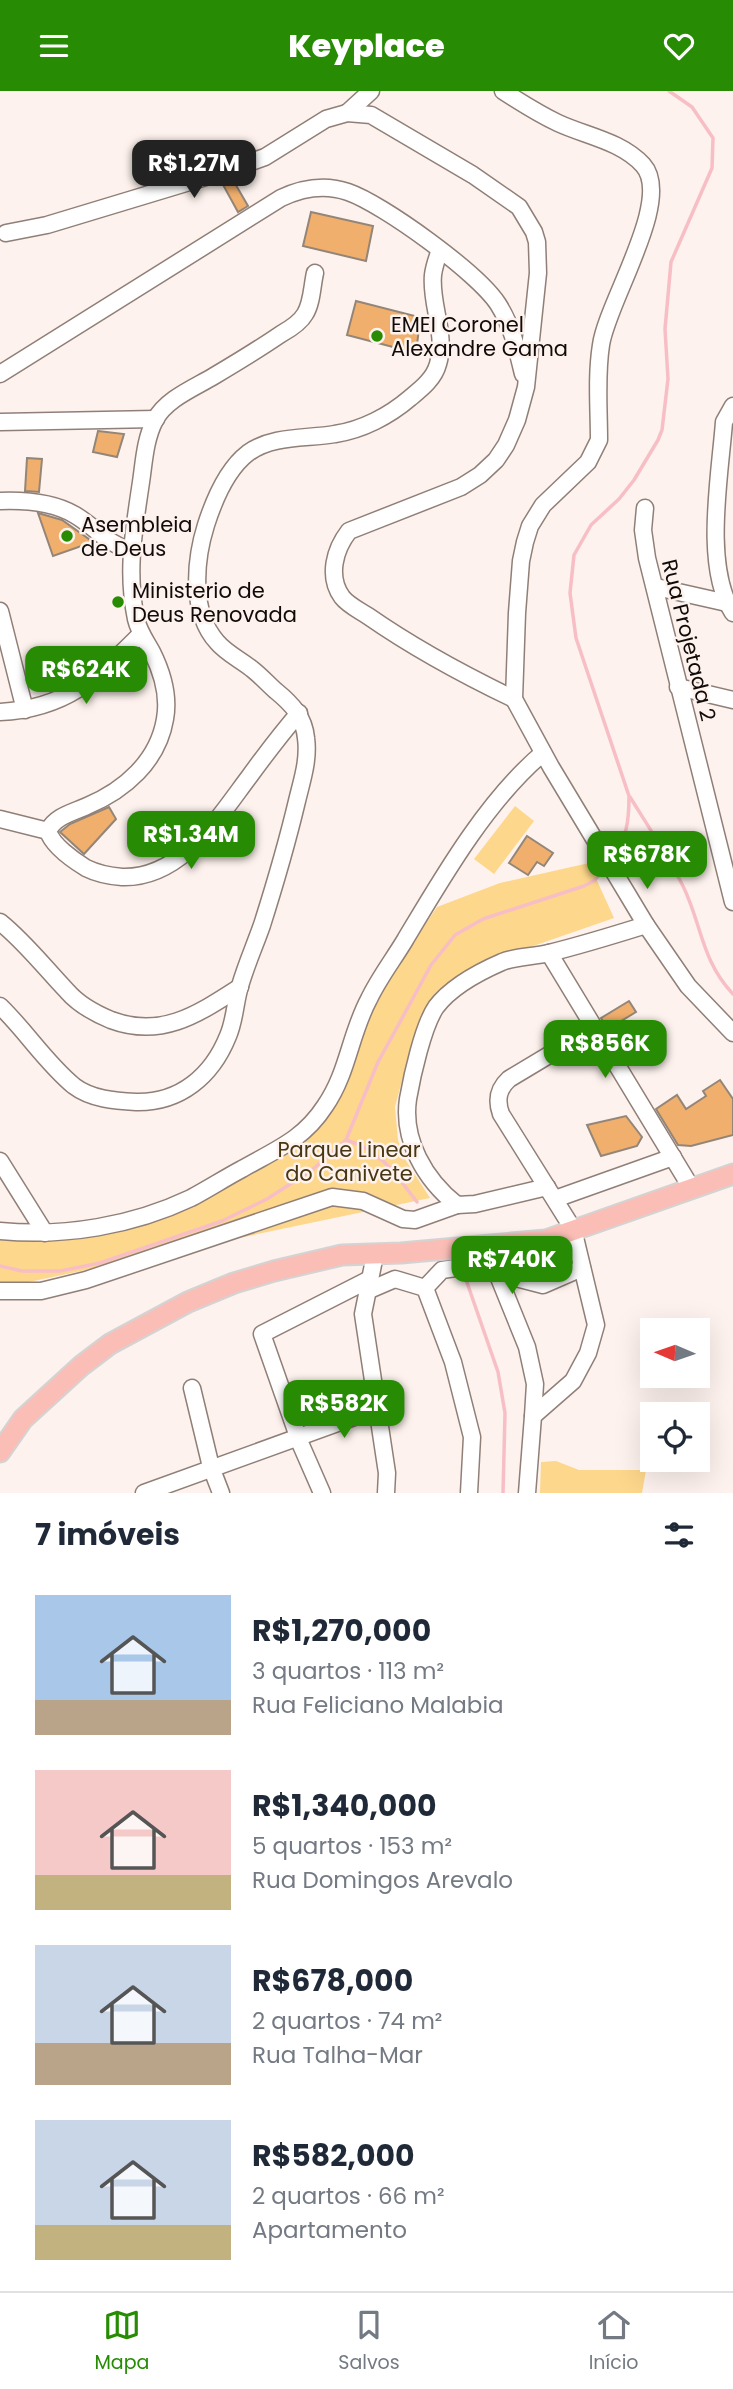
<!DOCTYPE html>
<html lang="pt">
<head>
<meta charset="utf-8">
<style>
  body { margin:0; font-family:Poppins,sans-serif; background:#f6f6f7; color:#1f2937; height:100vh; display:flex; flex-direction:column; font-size:26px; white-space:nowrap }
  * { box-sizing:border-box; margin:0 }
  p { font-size:23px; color:#747a83 }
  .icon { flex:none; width:38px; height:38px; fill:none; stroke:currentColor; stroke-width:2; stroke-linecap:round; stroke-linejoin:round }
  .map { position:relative; height:1402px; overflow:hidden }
  .sheet { display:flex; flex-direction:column; background:#fff; flex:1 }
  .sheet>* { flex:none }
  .needle { width:46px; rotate:272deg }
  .buttons { position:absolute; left:640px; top:1227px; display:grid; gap:14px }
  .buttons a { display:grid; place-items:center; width:70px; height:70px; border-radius:0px; background:#fff; box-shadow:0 7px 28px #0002; font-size:35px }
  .price { position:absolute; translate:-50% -60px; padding:0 16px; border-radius:14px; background:#278c04; color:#fff; font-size:23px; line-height:46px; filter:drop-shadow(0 2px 4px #0008) }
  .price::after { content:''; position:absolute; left:50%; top:42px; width:21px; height:16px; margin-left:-10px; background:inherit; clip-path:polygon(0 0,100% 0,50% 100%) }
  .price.active { background:#222; color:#fff }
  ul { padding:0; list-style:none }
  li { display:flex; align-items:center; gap:21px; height:175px; padding:0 35px }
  li span { display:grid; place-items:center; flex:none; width:196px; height:140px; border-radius:0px; color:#555 }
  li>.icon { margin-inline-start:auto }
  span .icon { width:84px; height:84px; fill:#fffc; stroke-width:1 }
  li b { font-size:30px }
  h2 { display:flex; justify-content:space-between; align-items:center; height:84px; padding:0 35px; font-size:30px }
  header { display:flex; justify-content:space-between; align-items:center; height:91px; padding:0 35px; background:#278c04; color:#fff; font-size:32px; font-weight:800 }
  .tab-bar { display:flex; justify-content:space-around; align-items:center; height:98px; border-top:2px solid #e0e1e3; background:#fff; font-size:19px; color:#747a83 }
  .tab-bar a { display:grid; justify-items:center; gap:4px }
  .tab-bar .active { color:#278c04 }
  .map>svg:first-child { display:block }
</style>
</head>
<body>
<header><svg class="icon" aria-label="menu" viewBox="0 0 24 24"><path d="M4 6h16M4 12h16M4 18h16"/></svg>Keyplace<svg class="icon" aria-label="heart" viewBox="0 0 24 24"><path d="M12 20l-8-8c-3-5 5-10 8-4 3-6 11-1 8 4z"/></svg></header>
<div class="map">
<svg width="733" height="1402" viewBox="0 0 733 1402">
  <rect width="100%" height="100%" fill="#fdf2ed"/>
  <!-- green -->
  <g fill="#fdd78b">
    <path d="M515,715L534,730L494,783L474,768Z"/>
    <path d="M589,772L614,827L499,867L467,881L418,948L405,978L395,1016L398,1049L405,1068L430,1107L0,1197V1144L162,1120L328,1019L366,932L395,878L437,816L500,792Z"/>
    <path d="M556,1370L579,1379H646L642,1402H540L541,1371Z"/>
  </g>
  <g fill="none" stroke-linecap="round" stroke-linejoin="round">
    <!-- stream -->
    <g stroke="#f8bec6" stroke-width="3.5">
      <path d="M630,706C648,735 668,765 683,795C702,834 701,869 733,903"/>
      <path d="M612,767C627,748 629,729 629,705L576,547L570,502L574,464L591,434L619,408L634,389L658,349L662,339L668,288L665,238L671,171L712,77L713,47L692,16L669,0"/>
      <path d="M346,1049C381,1059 396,1084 417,1111"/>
      <path d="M0,1175L22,1180H60L100,1172L222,1130L267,1108L312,1079L346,1049L378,971L394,942L431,874L455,844L483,828L584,795L595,789L605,776"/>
      <path d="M463,1180L498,1281L505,1322L503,1402"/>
    </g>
  </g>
  <!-- building -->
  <g fill="#f1af6d" stroke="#938679" stroke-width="2">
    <path d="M233,89L248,115L238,121L222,92Z"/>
    <path d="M311,121L373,135L366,170L303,155Z"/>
    <path d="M356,210L415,225L419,237L416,262L347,244Z"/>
    <path d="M98,340L124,343L117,366L93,361Z"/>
    <path d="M27,367L42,368L39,401L25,400Z"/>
    <path d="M38,422L62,429L93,451L53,465Z"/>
    <path d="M109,716L116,728L84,763L60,741L70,733Z"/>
    <path d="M527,745L553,762L544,775L537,771L528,784L509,772Z"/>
    <path d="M629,910L636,921L608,938L601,927Z"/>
    <path d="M720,989L733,1008V1044L691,1055L678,1054L656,1018L677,1004L686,1018L706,1005L703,1000Z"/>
    <path d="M626,1025L642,1046L637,1055L601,1065L587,1034Z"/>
  </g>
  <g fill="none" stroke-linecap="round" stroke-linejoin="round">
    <defs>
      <g id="minor">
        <path d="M503,0C520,11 539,23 558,32C586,45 621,50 643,74C674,108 607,211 601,254C596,285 599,318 599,349L588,371L543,414L530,435L525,451L521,470L517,522L514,608L551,676L646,834L688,895L733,942"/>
        <path d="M347,22L371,0"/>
        <path d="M6,142L47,134L229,79L265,66L326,28L347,22L371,24L473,84L519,116L534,141L537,151L538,182L526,296L517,329L506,354L496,369L480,384L461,396L349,440C335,458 327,485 342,506C348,514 359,519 368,525C414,557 464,584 514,608"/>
        <path d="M0,283L281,107C302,97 325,93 348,101C383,113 478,182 498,213C512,235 517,258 523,283"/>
        <path d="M733,315L724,331C720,385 703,475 733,522"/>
        <path d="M0,331L156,328"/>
        <path d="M0,410C26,409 53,411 75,424C97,437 104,451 131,460"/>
        <path d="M645,417L643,439L647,467L733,811"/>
        <path d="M656,496L727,512"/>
        <path d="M0,520L25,619"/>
        <path d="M678,596L733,609"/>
        <path d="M0,621C66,618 97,587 141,543"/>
        <path d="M0,728L48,740C52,754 73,769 86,777C98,783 109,785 122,786C181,788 218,727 249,686C265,664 281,643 299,622"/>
        <path d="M48,740C55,725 74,721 87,715C125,699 158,670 165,628C169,606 162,581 152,561C146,550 139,541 136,528C126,480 134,439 141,391C144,371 145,348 155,329C166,308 194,297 214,285C236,272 259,258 281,243C290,238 300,232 305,223C312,212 312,195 315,182"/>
        <path d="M0,831C25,851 45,877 67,900C79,914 94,922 111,929C162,948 198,923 240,896"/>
        <path d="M549,862L692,1098"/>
        <path d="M0,915C26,940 46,972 74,995C91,1008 115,1010 136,1011C180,1012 212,985 228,945C235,929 235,911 240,895C246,874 255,854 262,834C275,793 287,752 297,710C302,689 309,669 306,647C304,626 292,613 276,600C268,593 261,585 252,578C241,569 226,562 217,551C190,521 195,469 206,434C214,409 227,378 248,362C273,344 306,348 335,343C362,339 389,325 410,307C421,298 434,288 438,273C447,243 430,213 433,184C434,176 437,167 440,159"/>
        <path d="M0,1070L45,1142"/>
        <path d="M547,1096L475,1113L457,1114C425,1089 402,1049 408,1008C412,985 423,935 436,916C451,896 479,881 502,871C517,865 533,866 549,862C582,854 614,844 646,834"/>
        <path d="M555,1108L673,1066"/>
        <path d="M0,1140C65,1146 132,1135 191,1107C208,1098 225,1087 242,1078C275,1059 303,1049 325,1015C348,982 350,943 369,908C379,887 393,869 405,849C442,787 487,709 543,662"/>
        <path d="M375,1164L363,1223L387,1382L386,1402"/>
        <path d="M497,1182L527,1256L535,1293L533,1325"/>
        <path d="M425,1197L442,1179L469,1175L485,1176L497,1182L543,1194L582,1177"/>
        <path d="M0,1200H41L86,1189L332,1106L363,1110L403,1128L415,1129L457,1114"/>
        <path d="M367,1200L395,1188L425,1197L453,1271L472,1346L469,1402"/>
        <path d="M192,1297L211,1376L221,1402"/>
        <path d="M144,1402L379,1317"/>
        <path d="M322,1402L301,1354L262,1243L370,1188"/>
        <path d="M527,1402L533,1325L573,1290L588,1262L596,1234L573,1138L501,1023C496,1009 498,998 509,988L594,937"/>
      </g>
      <path id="major" d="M0,1361L23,1328L81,1275L110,1253L188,1211L234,1192L274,1180L342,1164L401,1162L546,1149L733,1083"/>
    </defs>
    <!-- minor casing -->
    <use href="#minor" stroke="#907f77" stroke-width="19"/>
    <!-- major casing -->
    <use href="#major" stroke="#d4d3d3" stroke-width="23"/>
    <!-- minor -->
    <use href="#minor" stroke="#fff" stroke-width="16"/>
    <!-- major -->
    <use href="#major" stroke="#fbbeb6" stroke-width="19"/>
  </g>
  <!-- markers -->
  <g fill="#278c04" stroke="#fdf2ed" stroke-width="2.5">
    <circle cx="377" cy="245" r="7"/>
    <circle cx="67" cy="445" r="7"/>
    <circle cx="118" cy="511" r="7"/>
  </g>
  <g text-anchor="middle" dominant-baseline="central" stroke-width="5" stroke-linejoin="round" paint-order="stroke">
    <!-- poi labels -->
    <g font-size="21" fill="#100b08" stroke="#fdf2ed" text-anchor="start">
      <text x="391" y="233">EMEI Coronel<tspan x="391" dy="24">Alexandre Gama</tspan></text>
      <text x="81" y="433">Asembleia<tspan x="81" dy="24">de Deus</tspan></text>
      <text x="132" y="499">Ministerio de<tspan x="132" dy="24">Deus Renovada</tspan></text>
    </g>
    <!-- street labels -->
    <g font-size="21" fill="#100b08" stroke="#fdf2ed">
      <text transform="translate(689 549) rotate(76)">Rua Projetada 2</text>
    </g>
    <!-- park labels -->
    <g font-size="21" fill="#473612" stroke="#fdf2ed">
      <text x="349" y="1058">Parque Linear<tspan x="349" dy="24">do Canivete</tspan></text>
    </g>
  </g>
</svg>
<div class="buttons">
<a><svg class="needle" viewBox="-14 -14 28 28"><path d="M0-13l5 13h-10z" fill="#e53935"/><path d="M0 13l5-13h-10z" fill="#747a83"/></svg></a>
<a><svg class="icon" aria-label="locate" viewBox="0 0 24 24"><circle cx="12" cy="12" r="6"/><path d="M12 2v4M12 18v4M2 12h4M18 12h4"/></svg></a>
</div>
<b class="price active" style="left:194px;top:109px">R$1.27M</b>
<b class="price" style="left:86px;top:615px">R$624K</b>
<b class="price" style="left:191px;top:780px">R$1.34M</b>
<b class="price" style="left:647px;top:800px">R$678K</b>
<b class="price" style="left:605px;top:989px">R$856K</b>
<b class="price" style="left:512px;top:1205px">R$740K</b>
<b class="price" style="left:344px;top:1349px">R$582K</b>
</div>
<section class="sheet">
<h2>7 imóveis<svg class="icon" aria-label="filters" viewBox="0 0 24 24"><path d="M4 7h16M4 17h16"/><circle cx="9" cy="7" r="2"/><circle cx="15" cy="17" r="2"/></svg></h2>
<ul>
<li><span style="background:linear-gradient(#a9c7e8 75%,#b9a48a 0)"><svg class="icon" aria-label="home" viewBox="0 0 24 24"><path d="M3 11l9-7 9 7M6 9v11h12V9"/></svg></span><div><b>R$1,270,000</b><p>3 quartos · 113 m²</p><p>Rua Feliciano Malabia</p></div></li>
<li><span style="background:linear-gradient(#f6c9c9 75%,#c2b280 0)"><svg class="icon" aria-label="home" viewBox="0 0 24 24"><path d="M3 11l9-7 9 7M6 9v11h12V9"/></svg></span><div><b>R$1,340,000</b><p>5 quartos · 153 m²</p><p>Rua Domingos Arevalo</p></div></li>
<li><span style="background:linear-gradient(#c9d6e8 70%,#b9a48a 0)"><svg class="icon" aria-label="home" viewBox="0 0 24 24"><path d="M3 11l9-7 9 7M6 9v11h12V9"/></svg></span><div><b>R$678,000</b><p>2 quartos · 74 m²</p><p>Rua Talha-Mar</p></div></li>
<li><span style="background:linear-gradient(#c9d6e8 75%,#c2b280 0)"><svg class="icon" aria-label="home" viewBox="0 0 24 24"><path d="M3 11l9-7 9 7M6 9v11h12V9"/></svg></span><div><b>R$582,000</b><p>2 quartos · 66 m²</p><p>Apartamento</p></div></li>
</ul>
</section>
<nav class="tab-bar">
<a class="active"><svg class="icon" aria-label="map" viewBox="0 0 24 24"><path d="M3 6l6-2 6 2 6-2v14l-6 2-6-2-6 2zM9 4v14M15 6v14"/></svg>Mapa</a>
<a><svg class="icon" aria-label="saved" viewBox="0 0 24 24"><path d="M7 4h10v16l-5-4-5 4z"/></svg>Salvos</a>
<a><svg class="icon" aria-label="home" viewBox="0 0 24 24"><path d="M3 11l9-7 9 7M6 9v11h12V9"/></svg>Início</a>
</nav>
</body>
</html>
